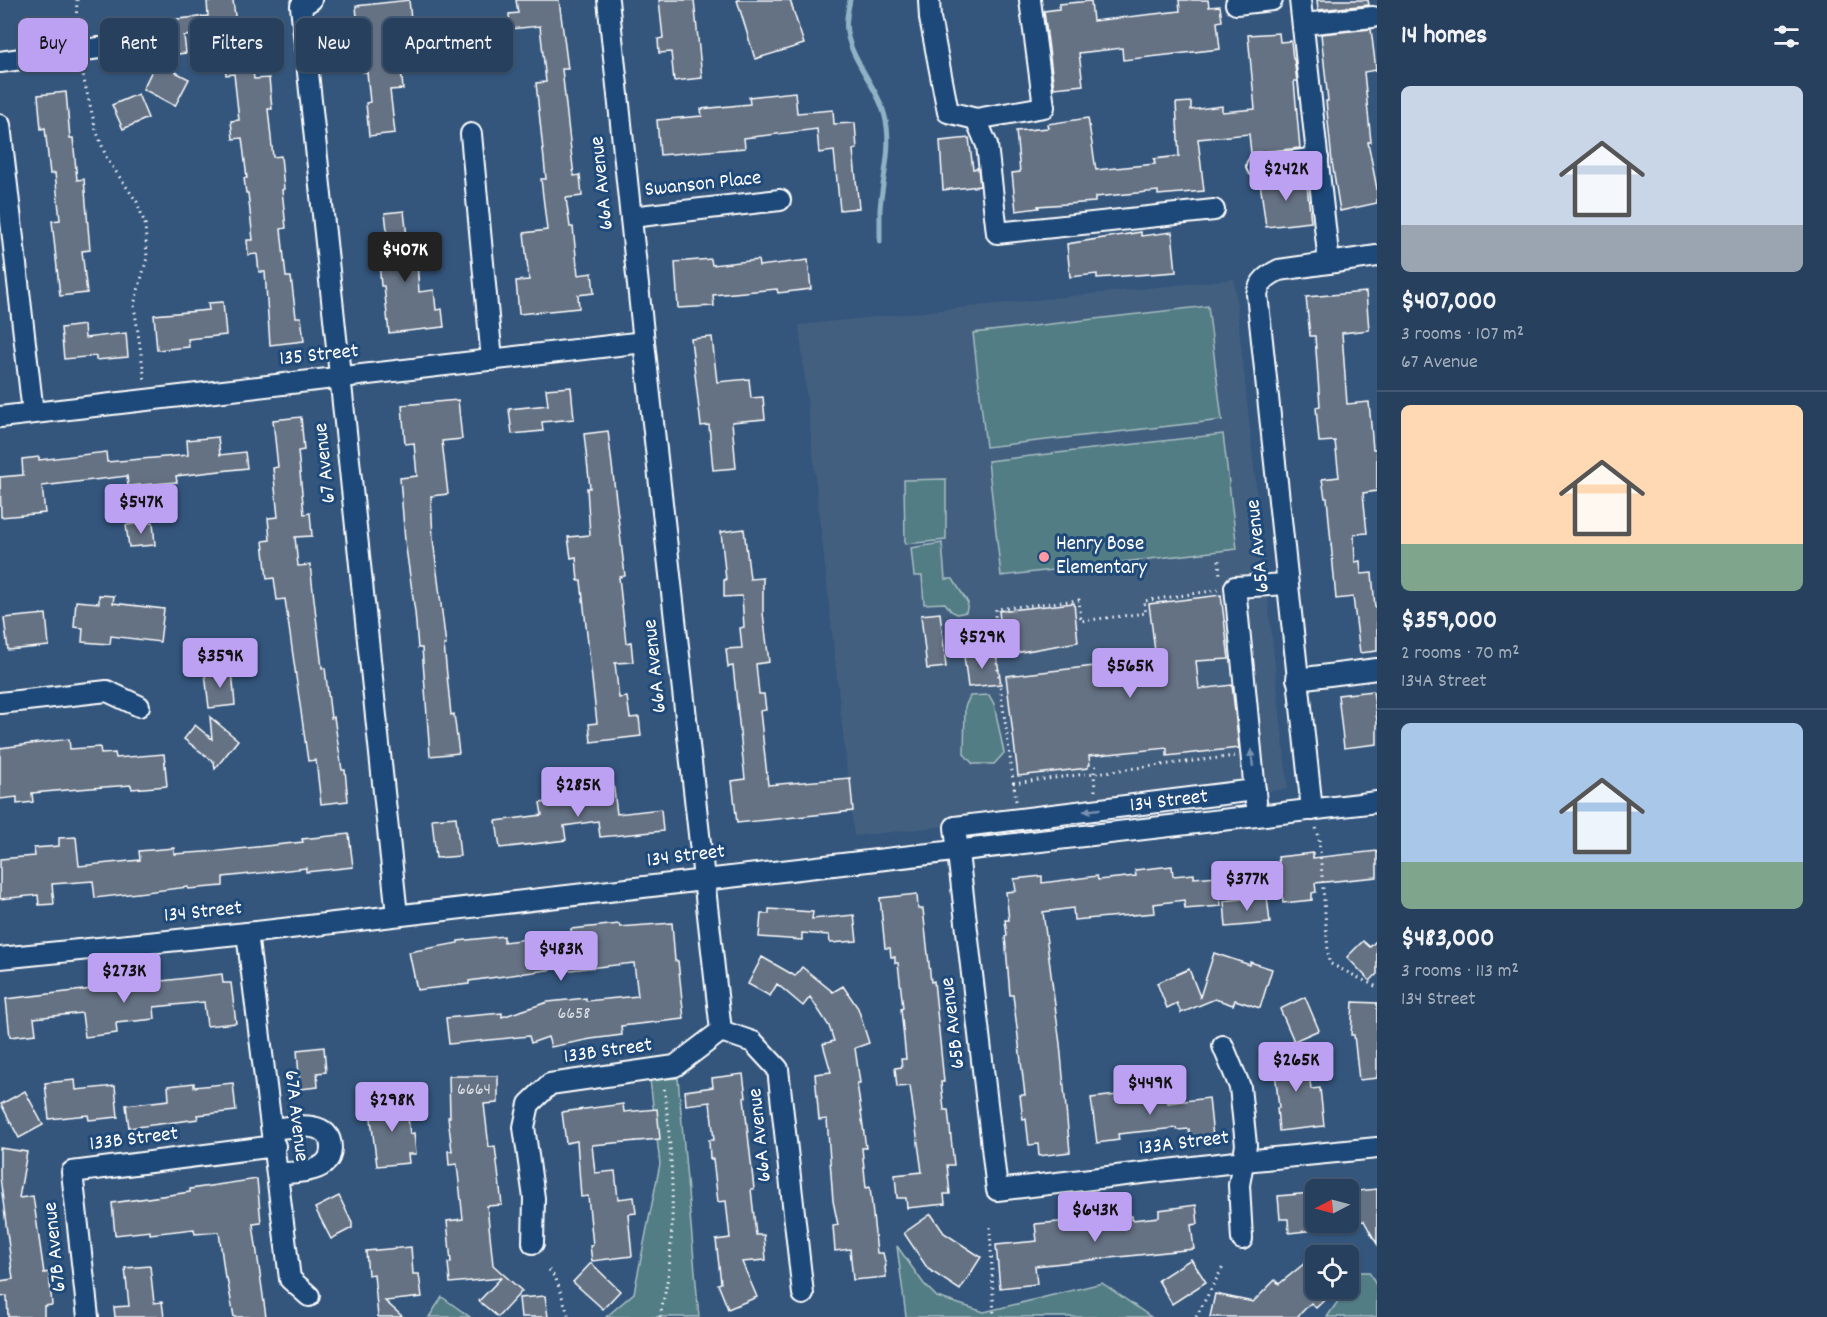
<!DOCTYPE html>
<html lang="en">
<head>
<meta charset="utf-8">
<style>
  body { margin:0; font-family:Dekko,sans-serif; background:#334b67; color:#f1f3f6; height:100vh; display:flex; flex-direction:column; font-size:22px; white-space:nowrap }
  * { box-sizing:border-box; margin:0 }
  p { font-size:20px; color:#a4afbc }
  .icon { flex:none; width:33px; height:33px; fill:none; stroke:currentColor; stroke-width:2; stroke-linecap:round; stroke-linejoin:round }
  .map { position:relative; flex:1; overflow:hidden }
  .panel { display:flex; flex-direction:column; background:#27405e; width:450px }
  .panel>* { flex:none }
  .top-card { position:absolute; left:18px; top:18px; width:570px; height:54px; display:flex; gap:12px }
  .needle { width:39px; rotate:264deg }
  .fabs { position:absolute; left:1305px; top:1179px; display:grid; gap:12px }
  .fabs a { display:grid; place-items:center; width:54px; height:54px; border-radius:9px; background:#27405e; box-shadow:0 2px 4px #0004,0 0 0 2px #435973; font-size:30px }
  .price { position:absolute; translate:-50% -51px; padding:0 14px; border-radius:6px; background:#bca0f2; color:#111; font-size:20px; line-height:39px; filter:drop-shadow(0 2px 3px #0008) }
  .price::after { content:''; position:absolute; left:50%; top:36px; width:18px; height:14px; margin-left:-9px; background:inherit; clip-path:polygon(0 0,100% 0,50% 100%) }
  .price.selected { background:#222; color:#fff }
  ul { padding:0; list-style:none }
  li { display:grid; align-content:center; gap:12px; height:318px; padding:0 24px }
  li+li { border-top:2px solid #435973 }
  li span { display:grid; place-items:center; height:186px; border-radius:9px; color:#555 }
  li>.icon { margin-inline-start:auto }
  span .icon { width:108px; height:108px; fill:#fffc; stroke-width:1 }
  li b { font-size:26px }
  h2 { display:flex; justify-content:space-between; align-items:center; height:72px; padding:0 24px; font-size:26px }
  .tag { padding:0 21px; border-radius:9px; background:#27405e; box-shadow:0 2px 4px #0004,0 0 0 2px #435973; font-size:21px; line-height:54px }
  .tag.selected { background:#bca0f2; color:#111 }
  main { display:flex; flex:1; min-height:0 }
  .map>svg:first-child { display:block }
</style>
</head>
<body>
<main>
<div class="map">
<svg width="1377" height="1317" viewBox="0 0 1377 1317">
  <rect width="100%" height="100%" fill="#34567d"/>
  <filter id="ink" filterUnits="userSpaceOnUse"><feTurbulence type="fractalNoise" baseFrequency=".0167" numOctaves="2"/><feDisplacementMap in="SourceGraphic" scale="12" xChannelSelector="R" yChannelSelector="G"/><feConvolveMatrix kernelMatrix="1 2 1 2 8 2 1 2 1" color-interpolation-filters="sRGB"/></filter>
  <g filter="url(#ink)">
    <!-- built -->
    <path fill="#435e7f" d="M1234,279L1288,789L854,836L799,325Z"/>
    <!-- green -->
    <g fill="#527d85" stroke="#a8bec2" stroke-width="1.5">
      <path d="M1208,306L1222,420L986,447L973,333Z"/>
      <path d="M1223,434L1237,549L1001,576L988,461Z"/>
      <path d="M946,479V540L905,544L904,480Z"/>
      <path d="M942,543L945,579H953L968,603L966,612L957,614L951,611L945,603L924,604L922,576H914L911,548Z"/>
      <path d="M989,695L994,704L1004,753L994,764H973L964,754L965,707L970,696Z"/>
      <path d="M678,1078L699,1317H606L634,1293L660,1164L650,1080Z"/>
      <path d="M897,1246L924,1284L937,1297L984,1312L1102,1283L1151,1317H906Z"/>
      <path d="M1358,1272H1369L1377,1287V1317H1327Z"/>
      <path d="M442,1297L470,1317H429Z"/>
    </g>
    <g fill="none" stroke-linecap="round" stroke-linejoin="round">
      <!-- stream -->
      <path stroke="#90b2c5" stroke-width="5" d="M850,0C848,11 845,21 847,32C852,63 880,89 886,121C892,151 882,180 880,209C880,220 880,231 880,242"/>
    </g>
    <!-- building -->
    <g fill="#657284" stroke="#fff" stroke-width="1.5">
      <path d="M233,0L238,40L249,39L254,79L269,78L272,109H268L273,157L281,156L284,189L282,190L286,228L281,229L286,277H291L296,317H301L304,341L270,345L265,272H259L257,254L248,255L247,240H253L248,193H246L244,178H247L242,138L233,139L231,121L239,120L234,74L226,75L221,32L184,36L186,53L161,56L157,21L208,16L207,1Z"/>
      <path d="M409,0L413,39L409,40L411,59L404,60V68H401L403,89L390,90L395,133L369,136L366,103L370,102L367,72H362L356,6Z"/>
      <path d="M516,0H559L568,69H562L569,133L574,176L580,175L582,196L566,198L570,227H573L578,275L592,273L594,293L578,295L579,308L519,314L516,281L529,280L524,233L547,230L541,179H546L536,83L546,82L540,26L510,29L509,14L518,13Z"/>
      <path d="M659,0H694L702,78L674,81L671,52L659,53L658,39L663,38Z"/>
      <path d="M737,0H790L804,44L755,59Z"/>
      <path d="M1179,0H1208L1209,7L1220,6L1222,21L1217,22L1220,49L1123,60L1122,48L1079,53L1083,85L1054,88L1044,11L1059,9V4L1091,1L1093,21L1180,11Z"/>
      <path d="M1317,0H1368L1369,5L1318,10Z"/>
      <path d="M1371,29L1376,70L1364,72L1371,142H1368L1377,189V203L1340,211L1332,162L1326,101H1328L1321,34Z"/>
      <path d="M1279,33L1280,42L1291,41L1293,59H1294L1297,81H1294L1300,148L1251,153L1249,134L1198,139L1204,191L1158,195V191L1095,197V202L1038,206L1039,208L1016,211L1012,173L1020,172L1016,131L1048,128L1047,124L1088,118L1096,170L1155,164L1154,159L1179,156L1176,103L1191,102V110L1222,106V112L1255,109L1248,35Z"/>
      <path d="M156,62L189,79L175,106L143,89Z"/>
      <path d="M66,92L70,138H73L77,180L84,179L90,250L82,251L87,293L60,296L52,221L60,220L55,173L50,174L45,128L41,129L38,95Z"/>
      <path d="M795,92L797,113L833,110L834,124L855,123L857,149L853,150L859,208L840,210L834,151L819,153L817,129L744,138L745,148L660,155L657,120L702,116L701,109L750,104L749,97Z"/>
      <path d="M138,94L148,118L123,129L112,105Z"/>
      <path d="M969,138L973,169L978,168L980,186L943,190L940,141Z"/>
      <path d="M1306,176L1311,222L1266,227L1260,182Z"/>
      <path d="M404,211L408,246L416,245L419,292L434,290L436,310L442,309L444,327L389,333L384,286H381L378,248L389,247L385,213Z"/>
      <path d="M1141,232V236L1172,232L1176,272L1097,278V274L1070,277L1067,244Z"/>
      <path d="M711,259L712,265L758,260L759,266L808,260L811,289L778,293L777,289L713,295L714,306L678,308L675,262Z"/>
      <path d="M1366,292L1369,330L1342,333L1347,404L1369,402L1373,449H1377V491L1363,493L1367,533L1354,534L1355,562L1360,561L1361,574L1372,573L1375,607H1377V651L1360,653L1353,597L1336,599L1327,498H1325L1322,479L1339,477L1335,441L1319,442L1316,407L1320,406L1315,336H1310L1306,297Z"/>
      <path d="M223,302L226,335L188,339L189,347L157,350L154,315L209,310L208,303Z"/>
      <path d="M84,325L85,338L126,333L128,357L96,360V356L64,359L61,328Z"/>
      <path d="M712,337L717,382L749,379L751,398L763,397L765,419L732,422L736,468L713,470L709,425L701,426L691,339Z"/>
      <path d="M571,387L574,419L542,422L543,431L512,434L509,409L548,405L546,389Z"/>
      <path d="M458,400L462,439L442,441L448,494L431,496L433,539L446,645H444L451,715L454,714L459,753L430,756L422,648H418L415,612L405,541L400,478L417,476L414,443L405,444L402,405Z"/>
      <path d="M301,417L304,450L298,451L304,514L310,513L312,536L295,537L298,566L310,565L322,668H325L331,718L334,717L342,770H345L348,801L321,804L316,760L308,761L285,599L277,600L274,578L267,579L263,541L270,540L268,518L278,517L273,468L278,467L273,420Z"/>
      <path d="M608,431L625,576L619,577L626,643L631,642L633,662L615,663L619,698L627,697L630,718L639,717L641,736L591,742L589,724L597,723L581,581H578L576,557L571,558L568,537L590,535L587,488H590L584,434Z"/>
      <path d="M218,437L220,455L245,452L247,468L176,476L177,482L128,486L127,476L42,486L45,513L1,517L0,477L23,475L22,459L39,457V460L106,452L107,462L188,455L187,440Z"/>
      <path d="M153,522L155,545L129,547L126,525Z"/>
      <path d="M744,529L750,579L763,578V613L769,662L756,664L759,694H764L766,710L760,711L768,785L850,778L853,811L737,823L732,781L745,779L733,666L728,667L726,649L742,648L740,628L744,627L742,596L724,597V580H726L721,532Z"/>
      <path d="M99,595L114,596L113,603L164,609L160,642L111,636L110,644L82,642L83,628L74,627L76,601L99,603Z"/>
      <path d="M1221,595L1229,659L1196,661L1199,689L1232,685L1239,748L1167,756V748L1089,756L1090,765H1088V768L1018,776L1006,676L1156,659L1149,604Z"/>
      <path d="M1074,603L1078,642L1004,655L999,611Z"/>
      <path d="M940,613L946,667L927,669L921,615Z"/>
      <path d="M46,614L49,646L8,650L4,618Z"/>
      <path d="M996,653L1001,684L968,687L964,656Z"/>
      <path d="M232,670L235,705L209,708L205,673Z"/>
      <path d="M1373,691L1377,721V744L1344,748L1338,695Z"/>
      <path d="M210,717L238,740L215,769L214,762L184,739L195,725L212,739Z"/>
      <path d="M69,739L70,749L100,747L101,754L115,753L116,758L164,754L167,786L132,789L131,785L91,788L32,793L33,802L17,804V797L0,799V748Z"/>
      <path d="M613,782L617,814L661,809L663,831L600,837L598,821L564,826L566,840L500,848L496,821L542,815L540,803L571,799L570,788Z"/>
      <path d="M456,817L460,856L436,858L432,819Z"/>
      <path d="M349,834L353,867L306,872V868L223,877V886L188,889V887L95,898L93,881L52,884L54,904L39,905L38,895L0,899V859L35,856L34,848L59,846V838L76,837L79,866L140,860L139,851L174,848V854L220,851L303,842L302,839Z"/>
      <path d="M1377,851V877L1315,883L1316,892L1312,893V900L1283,903L1278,857L1313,853V858Z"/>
      <path d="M1172,866L1173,876L1194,874V878L1218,876L1221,906L1185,909L1184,900L1154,904L1155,913L1074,920L1073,908L1043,912L1060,1044L1070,1152L1039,1156L1038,1144L1029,1145L1026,1119L1023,1120L1020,1095H1025L1013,995H1010L1005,936H1007L1005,920H1009L1006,892L1016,891L1014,879L1042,876V883L1097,876L1098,880L1136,876L1135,870Z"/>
      <path d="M917,894L918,909H923L931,982L934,981L944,1082H941L944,1110H948L954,1165H947L950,1194H944L945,1204L907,1208L906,1198H897L895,1175L922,1172L910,1086L897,1087L895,1068L902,1067L901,1059H906L901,1009L903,1008L898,963H895V957H891L890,948H885L880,898Z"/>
      <path d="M1267,896L1270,923L1226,927L1224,901Z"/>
      <path d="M769,909L813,912L812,919L854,915L857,941L830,943L829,935L802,933V940L759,937L761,914H769Z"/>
      <path d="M672,923L675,961H678L684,1019L621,1026L622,1035L591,1039L551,1047L548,1037L531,1043L529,1036L449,1044L446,1018L502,1013V1017L548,1002L586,998V1001L638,996L634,963L561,971V968L469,981V984L417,990L409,952L458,943V941L504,936V942L543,937L544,940L572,938L571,929L619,924L620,927Z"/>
      <path d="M1377,940V974L1370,981L1347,957L1363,941L1370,947Z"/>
      <path d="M1214,953L1250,965V962L1272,969L1260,1008L1235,1000L1233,1005L1215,999L1181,1013L1177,1003L1167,1008L1157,983L1189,969L1200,997Z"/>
      <path d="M762,957L795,976L802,967L833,992L843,986L858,1008L869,1043L855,1048L860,1083H857L866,1148H862L866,1188L870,1187L877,1253H883L886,1266L885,1267L886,1277L853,1280L850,1249L835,1251L833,1226L838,1225L833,1201L827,1119L819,1120L815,1074L831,1072L823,1044L834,1041L829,1026L810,997L803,1006L777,984L770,996L748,984Z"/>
      <path d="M222,974L223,983H231L236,1023L207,1026L204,1002L154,1007L155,1019L116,1023L117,1033L85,1037L82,1013L34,1018L36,1034L10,1037L6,999Z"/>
      <path d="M1305,997L1319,1030L1294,1041L1280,1009Z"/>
      <path d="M1353,1002L1377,1003V1078L1359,1080L1354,1035H1351Z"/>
      <path d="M324,1047L326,1072L317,1073L318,1087L300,1089L297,1050Z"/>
      <path d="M1306,1049L1311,1089L1320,1088L1324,1126L1279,1131L1277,1108H1279L1273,1053Z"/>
      <path d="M743,1074L746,1097L744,1098L754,1189H751L756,1235H764L766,1260L742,1262L757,1297L728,1309L718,1284L721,1283L716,1240L730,1238L726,1201L718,1202L713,1159H710L709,1140H714L710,1102L686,1105L685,1091L713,1087L712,1078Z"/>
      <path d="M449,1076H498V1103L484,1104L489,1147L495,1146L502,1205L487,1206L493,1265L522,1291L498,1317L479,1301L501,1278L450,1283L448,1263L451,1262L447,1221L463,1219L457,1164L449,1165L448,1151H452L448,1117H450Z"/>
      <path d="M75,1080L76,1090L115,1086L118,1117L89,1120L88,1115L49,1119L45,1083Z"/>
      <path d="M194,1083V1087L233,1083L236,1111L197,1115L198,1119L129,1128L126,1105L169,1100L168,1086Z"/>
      <path d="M25,1091L43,1125L19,1138L1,1104Z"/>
      <path d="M1126,1094V1100L1167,1095L1168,1103L1209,1098L1213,1137L1190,1139L1189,1129L1177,1130L1176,1128L1118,1134L1119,1140L1097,1143L1091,1098Z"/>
      <path d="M406,1100L410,1134L414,1133L416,1154H408L409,1163L377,1166L369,1103Z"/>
      <path d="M623,1104L624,1112L657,1109L660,1139L592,1145L595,1173L615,1171L618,1199L634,1197L636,1213L628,1214L632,1256L592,1261L590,1246L593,1245L588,1196L581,1197L577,1141L566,1143L562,1112Z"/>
      <path d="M0,1148L27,1152L19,1198L33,1196L44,1273L49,1272L52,1305L44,1306V1317H8L7,1296L0,1297V1281L13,1279L0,1177Z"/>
      <path d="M257,1179L261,1223L253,1224L266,1317H234L227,1278H225L219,1232L195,1234L194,1229L150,1234V1231L115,1235L112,1203L190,1192V1189Z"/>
      <path d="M1377,1189V1244L1364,1221L1348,1223V1192Z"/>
      <path d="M1311,1193L1315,1230L1289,1233L1288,1219H1280L1278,1196Z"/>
      <path d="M339,1196L352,1223V1228L331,1239L315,1208Z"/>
      <path d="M1196,1205L1198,1224L1191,1225L1194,1249L1035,1266L1037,1284L1000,1288L996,1245L1037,1241L1035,1224L1070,1221L1071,1227L1118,1222L1117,1218L1132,1216V1220L1159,1217V1210Z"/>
      <path d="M931,1214L944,1233L981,1257L960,1290L928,1269L904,1233Z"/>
      <path d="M411,1247L413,1274H419L422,1297L385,1301L403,1317H378L374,1274L368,1275L366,1251Z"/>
      <path d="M1316,1254V1288H1337L1316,1308L1311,1303L1297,1317H1210L1215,1294L1253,1302L1275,1280L1279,1284Z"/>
      <path d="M1191,1259L1206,1282L1172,1304L1158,1280Z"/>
      <path d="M591,1263L620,1291L603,1309L573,1282Z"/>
      <path d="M150,1266L154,1303L162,1302L164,1317H115L114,1307L129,1306L125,1268Z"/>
      <path d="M545,1296L548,1317H521L519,1298Z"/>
    </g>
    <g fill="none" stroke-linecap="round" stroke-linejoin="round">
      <defs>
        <g id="minor">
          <path d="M311,0L301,6L397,915"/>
          <path d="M608,0L644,342L721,1031"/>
          <path d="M929,0L930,18L948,112L976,119L987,145L997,233L1214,210"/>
          <path d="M1300,0L1329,263"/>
          <path d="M1236,4L1272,0"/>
          <path d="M1303,24L1373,17"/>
          <path d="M0,62L99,48"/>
          <path d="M976,119L1044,107L1030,0"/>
          <path d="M0,125L33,413"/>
          <path d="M471,134L492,360"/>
          <path d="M1257,166L1318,158"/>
          <path d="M631,217L780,200"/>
          <path d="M0,417L644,342"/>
          <path d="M1297,679L1377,669"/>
          <path d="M0,703L107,691L139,706"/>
          <path d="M1255,790L955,827L997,1190L1244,1161L1377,1148"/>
          <path d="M1256,802L1235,587L1287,584"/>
          <path d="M1312,810L1257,294C1260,281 1267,276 1279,270L1377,256"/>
          <path d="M247,933L290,1279L309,1296"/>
          <path d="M0,958L247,933L1377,802"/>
          <path d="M721,1031L753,1042L778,1069L803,1294"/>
          <path d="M1223,1046L1240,1087L1246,1145L1239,1185L1242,1239"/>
          <path d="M273,1129C291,1127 331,1118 331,1148C331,1154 329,1160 324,1164C313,1173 291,1172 278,1174"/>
          <path d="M533,1243L534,1198L524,1127L529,1104L550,1084L675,1066L721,1031"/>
          <path d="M88,1317L72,1172L275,1146"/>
        </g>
      </defs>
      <!-- minor casing -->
      <use href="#minor" stroke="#fff" stroke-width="24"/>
      <!-- path -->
      <g stroke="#fff" stroke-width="3" stroke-dasharray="1.5 4.5" stroke-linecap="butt">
        <path d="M76,25L77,0"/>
        <path d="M83,76L96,130L107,159L137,202L145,224L147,258L134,305L145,381"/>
        <path d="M1219,560L1220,576"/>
        <path d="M1013,783L1235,756"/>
        <path d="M1095,791L1094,773L1096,765"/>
        <path d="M1016,801L993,634L996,609L1079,600L1081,621L1146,613L1144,601L1218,590"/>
        <path d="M1316,828L1319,838L1329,963L1377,987"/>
        <path d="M990,1227L994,1317"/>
        <path d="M549,1270L556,1279L569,1317"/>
        <path d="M660,1317C664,1297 669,1277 670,1257C675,1199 671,1144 664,1086"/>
        <path d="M1196,1317L1224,1265"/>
      </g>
      <!-- minor -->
      <use href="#minor" stroke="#1f4a7a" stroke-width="20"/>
    </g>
    <!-- one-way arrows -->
    <defs><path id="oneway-solid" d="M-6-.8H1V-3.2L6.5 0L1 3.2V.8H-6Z" transform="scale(1.5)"/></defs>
    <g fill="#7992af">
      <use href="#oneway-solid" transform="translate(1252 758) rotate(-96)"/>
      <use href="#oneway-solid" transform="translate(1092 810) rotate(173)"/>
    </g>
  </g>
  <!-- markers -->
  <circle fill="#ff9aa2" stroke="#1f4a7a" stroke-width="2" cx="1044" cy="557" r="6"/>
  <g text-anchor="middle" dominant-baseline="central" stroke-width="6" stroke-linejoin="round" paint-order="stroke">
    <!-- number labels -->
    <g font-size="18" fill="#d8dce0">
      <text x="574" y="1014">6658</text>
      <text x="474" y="1090">6664</text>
    </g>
    <!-- street labels -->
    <g font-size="21" fill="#fff" stroke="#1f4a7a">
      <text transform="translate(603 183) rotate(-96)">66A Avenue</text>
      <text transform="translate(703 185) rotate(-6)">Swanson Place</text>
      <text transform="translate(319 356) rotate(-6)">135 Street</text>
      <text transform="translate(326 463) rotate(-96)">67 Avenue</text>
      <text transform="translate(1259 546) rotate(-96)">65A Avenue</text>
      <text transform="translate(656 666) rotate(-96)">66A Avenue</text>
      <text transform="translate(1169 802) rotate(-7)">134 Street</text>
      <text transform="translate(686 857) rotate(-7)">134 Street</text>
      <text transform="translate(203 913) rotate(-6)">134 Street</text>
      <text transform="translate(954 1023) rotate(-97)">65B Avenue</text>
      <text transform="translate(608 1052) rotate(-8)">133B Street</text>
      <text transform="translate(295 1116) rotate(83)">67A Avenue</text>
      <text transform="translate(761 1135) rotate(-96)">66A Avenue</text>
      <text transform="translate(134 1140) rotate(-7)">133B Street</text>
      <text transform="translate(1184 1144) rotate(-7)">133A Street</text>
      <text transform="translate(56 1247) rotate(-96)">67B Avenue</text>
    </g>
    <!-- poi labels -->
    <g font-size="21" fill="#fff" stroke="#1f4a7a" text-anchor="start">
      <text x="1056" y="545">Henry Bose<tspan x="1056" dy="24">Elementary</tspan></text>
    </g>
  </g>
</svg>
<div class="fabs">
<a><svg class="needle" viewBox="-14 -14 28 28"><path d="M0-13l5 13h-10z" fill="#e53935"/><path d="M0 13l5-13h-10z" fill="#a4afbc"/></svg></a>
<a><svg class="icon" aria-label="locate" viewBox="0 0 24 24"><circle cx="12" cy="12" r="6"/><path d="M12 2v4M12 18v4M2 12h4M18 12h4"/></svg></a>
</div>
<b class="price" style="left:1286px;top:202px">$242K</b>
<b class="price selected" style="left:405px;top:283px">$407K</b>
<b class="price" style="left:141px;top:535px">$547K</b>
<b class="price" style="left:982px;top:670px">$529K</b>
<b class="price" style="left:220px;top:689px">$359K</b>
<b class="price" style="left:1130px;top:699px">$565K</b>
<b class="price" style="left:578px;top:818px">$285K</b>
<b class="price" style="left:1247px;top:912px">$377K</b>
<b class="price" style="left:561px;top:982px">$483K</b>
<b class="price" style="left:124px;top:1004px">$273K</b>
<b class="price" style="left:1296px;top:1093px">$265K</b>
<b class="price" style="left:1150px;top:1116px">$449K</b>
<b class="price" style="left:392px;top:1133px">$298K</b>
<b class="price" style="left:1095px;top:1243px">$643K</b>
<div class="top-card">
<a class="tag selected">Buy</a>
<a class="tag">Rent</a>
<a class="tag">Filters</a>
<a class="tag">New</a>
<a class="tag">Apartment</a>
</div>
</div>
<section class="panel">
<h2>14 homes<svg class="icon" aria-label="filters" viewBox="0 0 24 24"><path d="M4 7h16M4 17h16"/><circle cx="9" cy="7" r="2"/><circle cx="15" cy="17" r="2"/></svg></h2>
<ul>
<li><span style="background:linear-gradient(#c9d6e8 75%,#9aa5b1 0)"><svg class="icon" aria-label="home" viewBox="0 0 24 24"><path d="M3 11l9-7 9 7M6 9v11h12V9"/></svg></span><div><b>$407,000</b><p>3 rooms · 107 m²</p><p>67 Avenue</p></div></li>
<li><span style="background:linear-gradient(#ffd9b3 75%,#7fa58c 0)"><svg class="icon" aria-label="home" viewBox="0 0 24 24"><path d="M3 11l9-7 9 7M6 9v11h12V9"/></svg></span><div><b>$359,000</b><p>2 rooms · 70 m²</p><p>134A Street</p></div></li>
<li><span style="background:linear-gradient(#a9c7e8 75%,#7fa58c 0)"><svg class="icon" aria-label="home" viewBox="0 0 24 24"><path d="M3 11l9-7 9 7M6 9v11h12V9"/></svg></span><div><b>$483,000</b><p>3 rooms · 113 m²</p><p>134 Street</p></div></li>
</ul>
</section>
</main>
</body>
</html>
